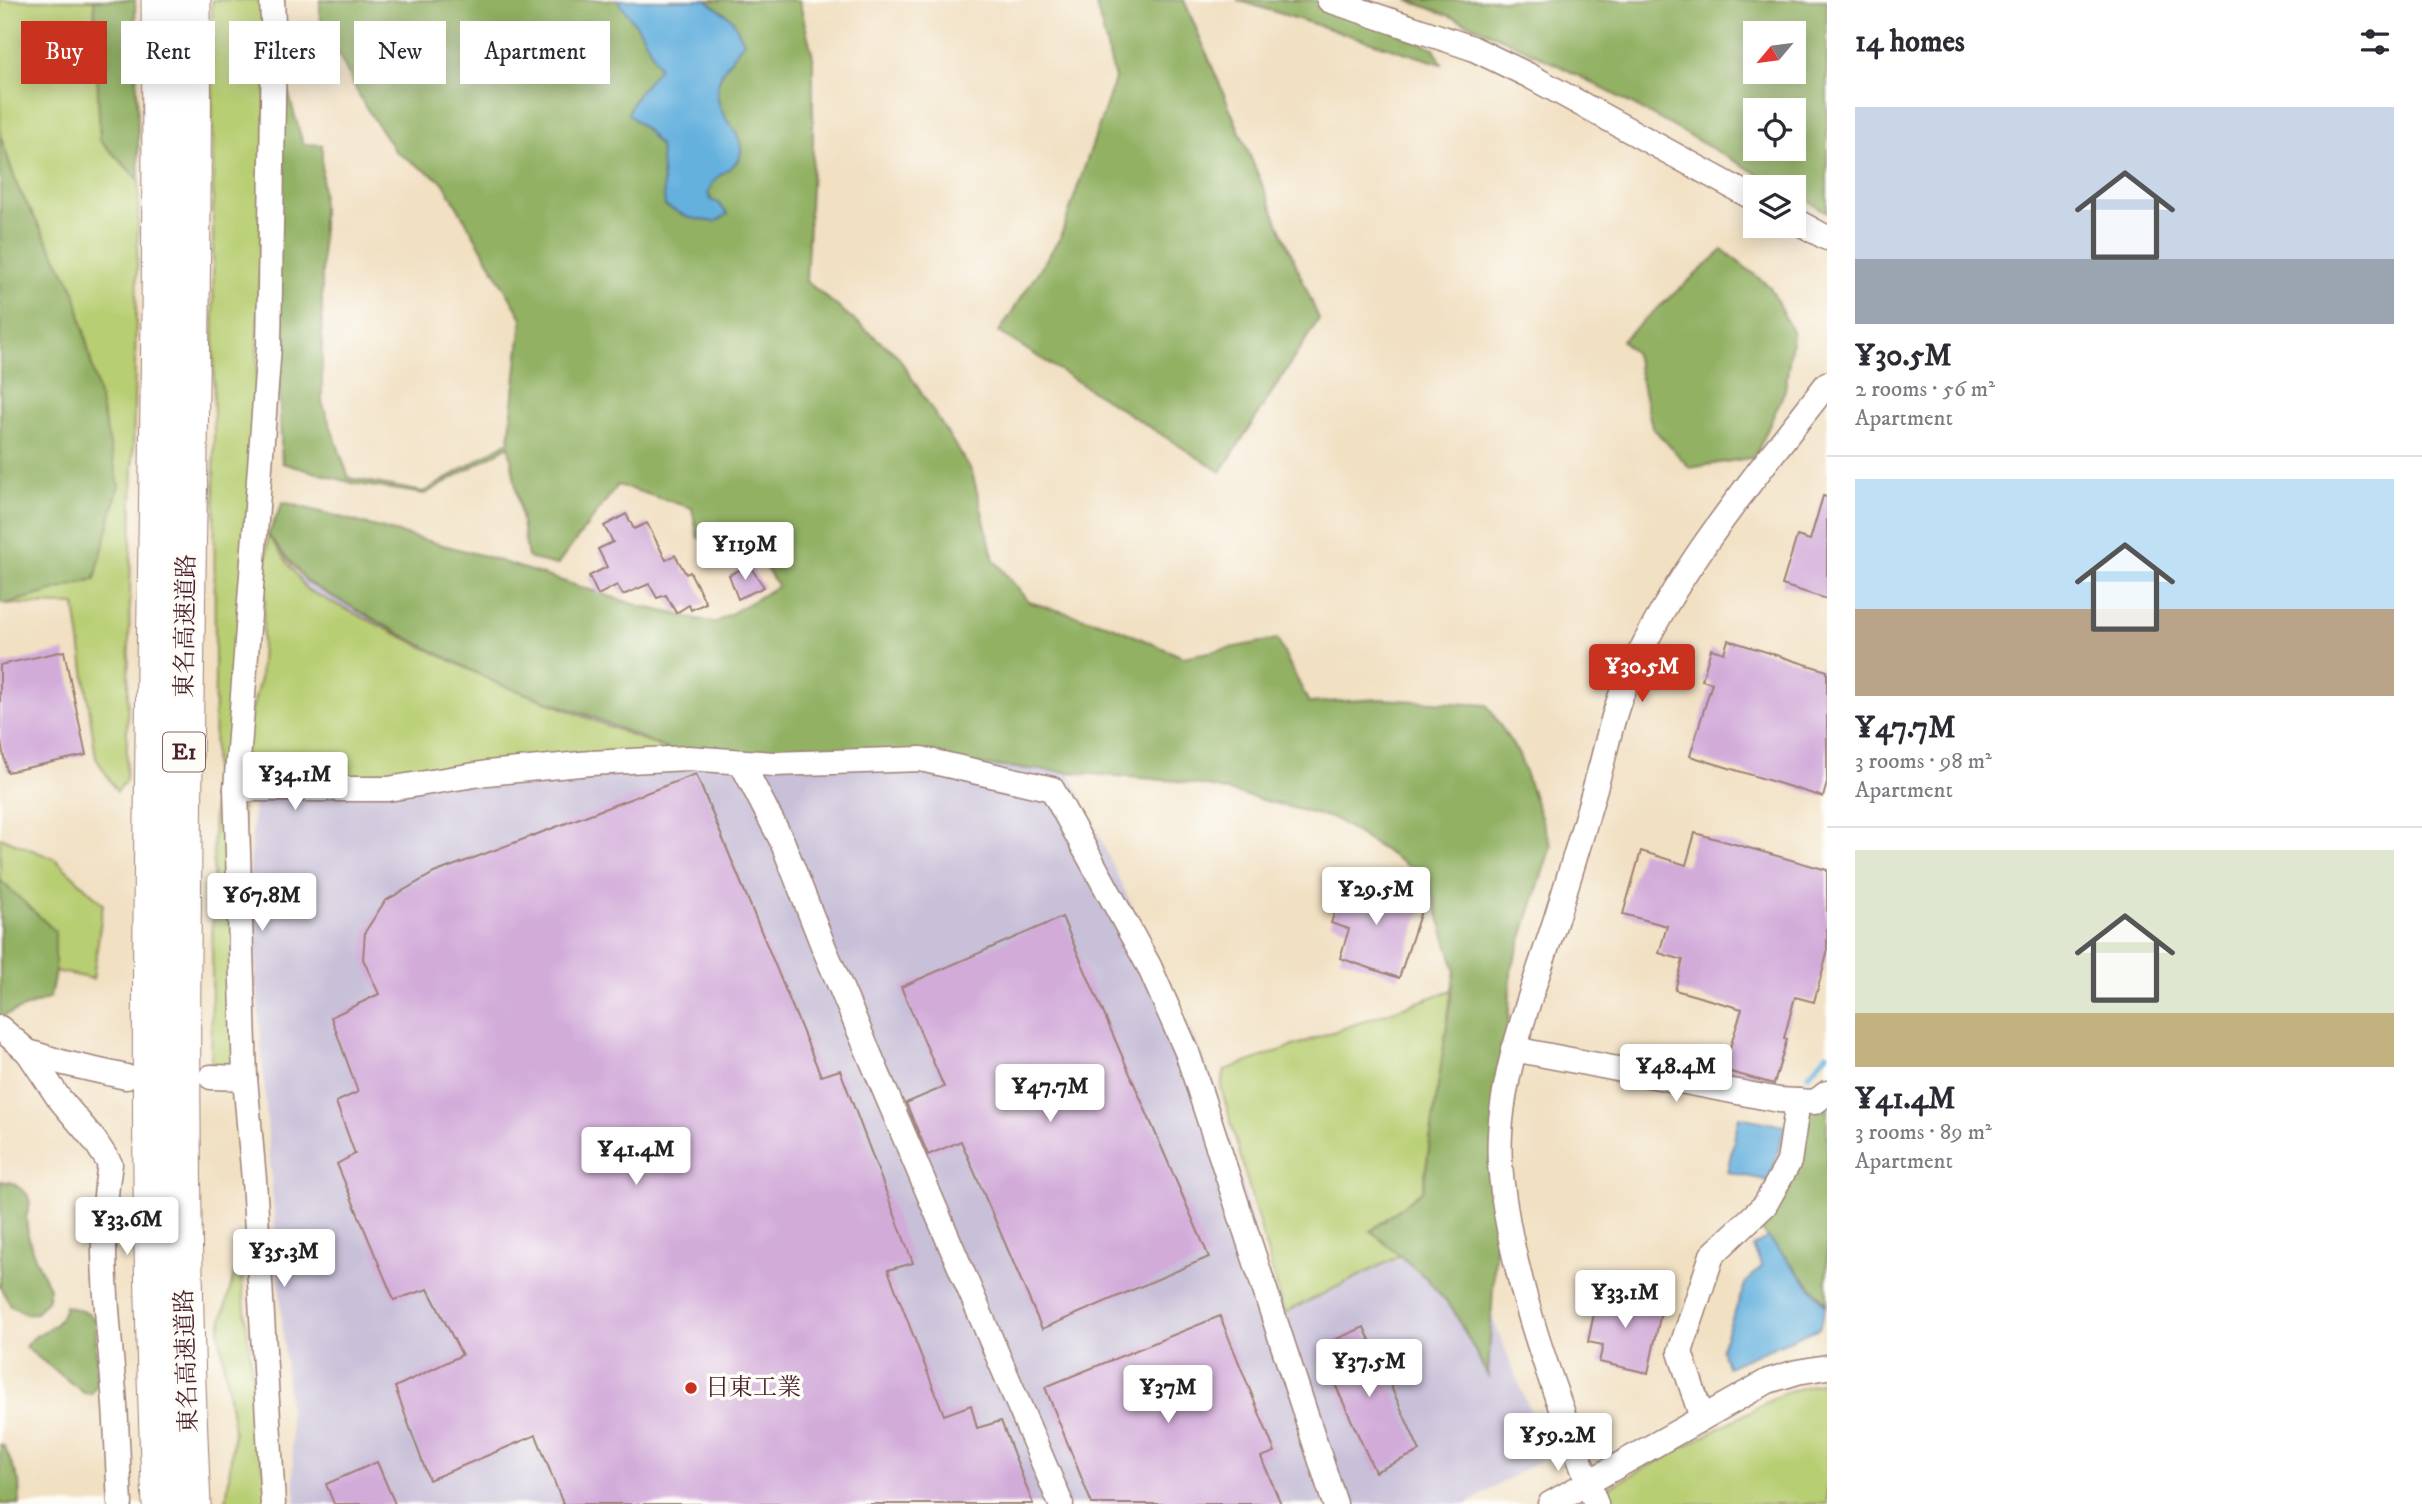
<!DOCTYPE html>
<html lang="en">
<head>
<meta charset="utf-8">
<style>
  body { margin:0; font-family:"IM FELL DW Pica","Noto Serif JP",serif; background:#f7f7f7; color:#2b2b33; height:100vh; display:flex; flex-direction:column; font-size:26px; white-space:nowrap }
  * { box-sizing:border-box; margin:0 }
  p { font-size:23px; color:#7c7c81 }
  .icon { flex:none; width:38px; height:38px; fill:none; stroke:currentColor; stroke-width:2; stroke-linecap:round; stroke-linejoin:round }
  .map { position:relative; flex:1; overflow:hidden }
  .side { display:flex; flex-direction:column; background:#fff; width:595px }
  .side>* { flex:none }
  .top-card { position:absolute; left:21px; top:21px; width:665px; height:63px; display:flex; gap:14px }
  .needle { width:46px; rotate:241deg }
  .fabs { position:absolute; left:1743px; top:21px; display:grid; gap:14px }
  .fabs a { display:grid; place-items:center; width:63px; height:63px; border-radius:0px; background:#fff; box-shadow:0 4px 18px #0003; font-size:35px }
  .price { position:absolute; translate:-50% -60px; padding:0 16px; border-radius:7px; background:#fff; color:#222; font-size:23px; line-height:46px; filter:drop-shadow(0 2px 4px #0008) }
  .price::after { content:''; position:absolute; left:50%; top:42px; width:21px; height:16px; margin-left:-10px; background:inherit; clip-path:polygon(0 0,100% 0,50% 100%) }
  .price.active { background:#c8321e; color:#fff }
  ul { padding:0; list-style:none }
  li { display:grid; align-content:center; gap:14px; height:371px; padding:0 28px }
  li+li { border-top:2px solid #e1e1e2 }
  li span { display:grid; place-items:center; height:217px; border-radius:0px; color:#555 }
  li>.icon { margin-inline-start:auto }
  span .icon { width:126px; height:126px; fill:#fffc; stroke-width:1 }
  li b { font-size:30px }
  h2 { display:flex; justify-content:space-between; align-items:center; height:84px; padding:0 28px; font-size:30px }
  .chip { padding:0 24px; border-radius:0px; background:#fff; box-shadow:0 4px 18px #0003; font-size:24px; line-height:63px }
  .chip.active { background:#c8321e; color:#fff }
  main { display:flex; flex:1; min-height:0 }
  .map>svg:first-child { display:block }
</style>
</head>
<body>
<main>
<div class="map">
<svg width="1827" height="1504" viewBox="0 0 1827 1504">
  <rect width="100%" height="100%" fill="#fdfcf7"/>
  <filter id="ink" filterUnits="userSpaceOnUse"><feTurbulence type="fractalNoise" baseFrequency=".0143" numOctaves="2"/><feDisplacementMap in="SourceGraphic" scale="14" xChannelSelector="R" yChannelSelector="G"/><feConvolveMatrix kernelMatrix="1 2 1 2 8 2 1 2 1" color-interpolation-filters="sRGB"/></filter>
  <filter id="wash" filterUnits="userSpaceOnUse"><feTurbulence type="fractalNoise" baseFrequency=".00686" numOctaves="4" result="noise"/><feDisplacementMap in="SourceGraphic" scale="28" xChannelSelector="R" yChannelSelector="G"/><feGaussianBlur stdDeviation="1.57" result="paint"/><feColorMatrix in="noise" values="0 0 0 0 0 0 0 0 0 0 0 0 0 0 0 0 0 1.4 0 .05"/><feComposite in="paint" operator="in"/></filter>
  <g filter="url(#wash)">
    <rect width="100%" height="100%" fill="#f1e0c2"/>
    <!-- industrial -->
    <path fill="#c8bfd8" d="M270,562L648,731L1051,733L1215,1084L1272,1293L1462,1243L1548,1455L1467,1504H296L249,882Z"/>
    <!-- green -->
    <g fill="#b8ce72" stroke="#81764e" stroke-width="2">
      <path d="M0,0H95L100,140L139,180L126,780L117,792L96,758L75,605L6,604L95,579L75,291L18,188L0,135Z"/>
      <path d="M212,0H270L243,745L260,679L268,535L307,590L484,677L688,758L293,789L242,769L245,1078L211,1077L215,671Z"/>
      <path d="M0,837L55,859L103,904L93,979L55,971V938L0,882Z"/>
      <path d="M1452,990L1423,1190L1371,1231L1400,1256L1284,1313L1221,1087L1225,1070Z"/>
      <path d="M239,1255L262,1462L274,1504H226L234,1430L219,1331Z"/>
      <path d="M1827,1381V1504H1608L1602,1491L1786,1392Z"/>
    </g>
    <!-- forest -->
    <g fill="#92b164" stroke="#6e6848" stroke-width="2" fill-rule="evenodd">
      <path d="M94,0H135L139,180L100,140Z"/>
      <path d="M320,0H799L813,57V149L806,281L897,355L972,472L994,560L1029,602L1112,626L1183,657L1277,639L1309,703L1380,699L1487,705L1519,755L1551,846L1511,972L1488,1376L1454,1311L1426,1278L1371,1231L1423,1190L1455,969L1427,878L1335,819L1212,787L1177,781L897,758H688L593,717L496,683L404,636L308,583L268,535L283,502L484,556L640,606L715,623L778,586L746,539L698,538L692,508L618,485L557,565L528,558L509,446L425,494L356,484L282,463L269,130L274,43L303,144L322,145V402L349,478L424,492L509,441L522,318L443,182L395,151L362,101L320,17Z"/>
      <path d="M1095,0H1184L1319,319L1221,472L999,332L1060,238L1115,79Z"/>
      <path d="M1237,0H1314L1434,48L1442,64Z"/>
      <path d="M1407,0H1827V212L1794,193V187H1782C1660,121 1539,46 1407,0ZM1755,33H1794V72H1755ZM1755,110H1794V149H1755Z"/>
      <path d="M0,135L18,188L75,291L119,485L95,579L6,604L0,602Z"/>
      <path d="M1723,250L1770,287L1793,334L1785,390L1755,457L1690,468L1652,427L1635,354L1622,340Z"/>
      <path d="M0,880L55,931V971L50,998L0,1017Z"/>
      <path d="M1827,1090V1304L1759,1227L1815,1102Z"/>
      <path d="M1,1181L13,1183L27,1194L30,1202L26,1218L28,1235L33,1253L49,1288L48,1299L36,1313L26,1314L11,1306L0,1287Z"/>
      <path d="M65,1306L88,1313L96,1321V1386L91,1394L84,1393L25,1347C40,1325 57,1336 65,1306Z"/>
      <path d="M0,1444L4,1446L19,1481L20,1504H0Z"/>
    </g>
    <!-- water -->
    <g fill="#65b1de" stroke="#586884" stroke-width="2">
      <path d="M617,0H706L732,19L744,42C720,73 704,91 732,127C737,134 742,142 741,152C740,165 724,170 716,179C713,182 710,188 708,193L711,200L718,203L728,214L715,222L690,218L665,206L660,147L646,130L628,114C633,95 649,83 659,67L640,30Z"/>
      <path d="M1739,1117L1785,1126L1770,1181L1727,1172Z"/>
      <path d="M1768,1237L1826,1306L1819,1328L1727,1367L1721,1348L1746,1282L1762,1266L1753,1247Z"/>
    </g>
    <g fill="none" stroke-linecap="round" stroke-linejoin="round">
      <!-- stream -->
      <path stroke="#65b1de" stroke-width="5" d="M1808,1075L1827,1054"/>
    </g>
    <g id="blocks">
      <!-- building -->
      <g fill="#d2abd9">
        <path d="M1823,496L1827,497V599L1782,585L1797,536L1810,540Z"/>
        <path d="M626,514L634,529L647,523L666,560L675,555L686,574L690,572L706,603L691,610L689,605L676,613L666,595L657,598L649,584L623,595L617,585L598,595L589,576L607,567L598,549L613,542L604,526Z"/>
        <path d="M749,565L764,587L738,599L729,575Z"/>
        <path d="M1728,640L1827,671V783L1823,797L1690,756L1712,683L1702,680L1711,649L1724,653Z"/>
        <path d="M64,651L86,755L7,772L0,738V665Z"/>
        <path d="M696,774L821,1076L840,1070L913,1263L888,1270L944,1415L971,1405L977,1428L1001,1421L1033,1504H563L536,1435L429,1480L395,1387L462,1355L428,1289L394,1300L337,1164L355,1154L336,1102L358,1092L331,1017L379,994L363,959L365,932L385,901L434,873Z"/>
        <path d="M1695,833L1827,870V954L1814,1002L1795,997L1784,1038L1787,1039L1774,1084L1723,1070L1742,1009L1675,990L1683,960L1659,953L1667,926L1623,914L1641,851L1686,865Z"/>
        <path d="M1345,879L1423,905L1399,978L1340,958L1349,929L1331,923Z"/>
        <path d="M1062,917L1209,1257L1042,1329L961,1141L928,1155L906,1103L944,1087L901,987Z"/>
        <path d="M1599,1289L1663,1303L1648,1373L1599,1362L1603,1345L1588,1342Z"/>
        <path d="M1220,1316L1275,1452L1261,1457L1281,1504H1092L1045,1387Z"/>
        <path d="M1364,1327L1420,1451L1375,1472L1318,1347Z"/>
        <path d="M377,1462L395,1504H334L326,1484Z"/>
      </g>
    </g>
  </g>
  <g filter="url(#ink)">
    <use href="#blocks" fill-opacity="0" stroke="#9e8076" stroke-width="2"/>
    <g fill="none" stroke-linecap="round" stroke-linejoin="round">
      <defs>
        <g id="minor">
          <path d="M272,0L274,43L269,346L236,789L245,1078L254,1180L273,1504"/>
          <path d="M1329,0L1472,48L1528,75L1755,199"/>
          <path d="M1794,220L1827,238"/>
          <path d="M741,762L782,841L824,948L1061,1504"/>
          <path d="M236,789H388L487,773L591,763L688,758L774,764L921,759L1052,789L1149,966L1187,1052L1335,1504"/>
          <path d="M0,1028L28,1052L58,1097L95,1141L110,1164C97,1240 108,1316 114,1392C117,1429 118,1467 120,1504"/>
          <path d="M1513,1049L1779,1100L1815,1102L1827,1093"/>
          <path d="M28,1052L64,1063L126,1077"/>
          <path d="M211,1077L245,1078"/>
          <path d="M1702,1418L1680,1352L1712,1255L1765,1205L1789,1162L1798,1101"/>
          <path d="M1550,1504L1768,1381L1797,1372L1827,1367"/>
          <path d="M1596,1504C1557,1398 1509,1278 1500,1164C1495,1085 1531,996 1555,922C1571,871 1586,821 1600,770C1607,745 1612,717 1622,693C1669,577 1751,482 1827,384"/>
        </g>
        <g id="highway">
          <path d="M160,0C166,501 137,1003 161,1504"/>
          <path d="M192,1504C167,1003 196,501 192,0"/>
        </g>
      </defs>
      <!-- minor casing -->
      <use href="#minor" stroke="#9e8076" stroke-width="27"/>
      <!-- highway casing -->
      <use href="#highway" stroke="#9e8076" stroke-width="39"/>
      <!-- minor -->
      <use href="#minor" stroke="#fff" stroke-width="24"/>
      <!-- highway -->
      <use href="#highway" stroke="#fff" stroke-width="37"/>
    </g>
  </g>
  <!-- markers -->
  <circle fill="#c8321e" stroke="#fdfcf7" stroke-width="2.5" cx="691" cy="1388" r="7"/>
  <g text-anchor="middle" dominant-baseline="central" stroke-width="7" stroke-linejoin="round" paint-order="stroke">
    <!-- shield labels -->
    <rect fill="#fdfcf7" stroke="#806168" stroke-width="2" x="163" y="732.5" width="42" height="39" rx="5"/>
    <g font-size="23" font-weight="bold" fill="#4a1f2b">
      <text x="184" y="752">E1</text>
    </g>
    <!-- street labels -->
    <g font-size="24" fill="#4a1f2b" stroke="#fdfcf7">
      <text transform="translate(186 626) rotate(-89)">東名高速道路</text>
      <text transform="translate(187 1361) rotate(-92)">東名高速道路</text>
    </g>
    <!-- poi labels -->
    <g font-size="24" fill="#4a1f2b" stroke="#fdfcf7" text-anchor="start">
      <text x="705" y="1388">日東工業</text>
    </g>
  </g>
</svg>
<div class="fabs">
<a><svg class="needle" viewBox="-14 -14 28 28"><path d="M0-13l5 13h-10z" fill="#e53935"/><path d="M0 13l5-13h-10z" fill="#7c7c81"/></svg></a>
<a><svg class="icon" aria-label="locate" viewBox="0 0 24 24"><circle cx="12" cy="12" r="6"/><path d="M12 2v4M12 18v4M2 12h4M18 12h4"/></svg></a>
<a><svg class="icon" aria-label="layers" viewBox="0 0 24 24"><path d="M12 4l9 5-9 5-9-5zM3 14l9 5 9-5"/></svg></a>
</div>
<b class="price" style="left:745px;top:582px">¥119M</b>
<b class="price active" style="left:1642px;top:704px">¥30.5M</b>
<b class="price" style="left:295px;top:812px">¥34.1M</b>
<b class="price" style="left:1376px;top:927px">¥29.5M</b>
<b class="price" style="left:262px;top:933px">¥67.8M</b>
<b class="price" style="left:1676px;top:1104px">¥48.4M</b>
<b class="price" style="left:1050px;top:1124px">¥47.7M</b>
<b class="price" style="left:636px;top:1187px">¥41.4M</b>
<b class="price" style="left:127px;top:1257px">¥33.6M</b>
<b class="price" style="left:284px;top:1289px">¥35.3M</b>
<b class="price" style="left:1625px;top:1330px">¥33.1M</b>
<b class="price" style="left:1369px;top:1399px">¥37.5M</b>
<b class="price" style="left:1168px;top:1425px">¥37M</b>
<b class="price" style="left:1558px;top:1473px">¥59.2M</b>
<div class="top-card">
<a class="chip active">Buy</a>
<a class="chip">Rent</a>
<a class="chip">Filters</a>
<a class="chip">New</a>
<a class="chip">Apartment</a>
</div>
</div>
<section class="side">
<h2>14 homes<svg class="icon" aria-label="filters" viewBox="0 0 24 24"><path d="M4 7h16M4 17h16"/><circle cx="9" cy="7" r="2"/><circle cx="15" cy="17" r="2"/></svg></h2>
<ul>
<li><span style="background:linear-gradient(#c9d6e8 70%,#9aa5b1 0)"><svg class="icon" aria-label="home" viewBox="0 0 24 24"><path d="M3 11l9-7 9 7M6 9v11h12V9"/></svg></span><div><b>¥30.5M</b><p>2 rooms · 56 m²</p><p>Apartment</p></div></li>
<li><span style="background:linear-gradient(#bfe0f5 60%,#b9a48a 0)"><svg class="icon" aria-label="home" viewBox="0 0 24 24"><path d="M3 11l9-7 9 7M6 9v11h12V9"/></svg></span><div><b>¥47.7M</b><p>3 rooms · 98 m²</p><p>Apartment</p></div></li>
<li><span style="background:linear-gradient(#dfe7d0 75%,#c2b280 0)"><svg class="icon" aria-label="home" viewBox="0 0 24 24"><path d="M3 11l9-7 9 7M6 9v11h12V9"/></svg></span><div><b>¥41.4M</b><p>3 rooms · 89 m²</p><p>Apartment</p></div></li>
</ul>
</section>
</main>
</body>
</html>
